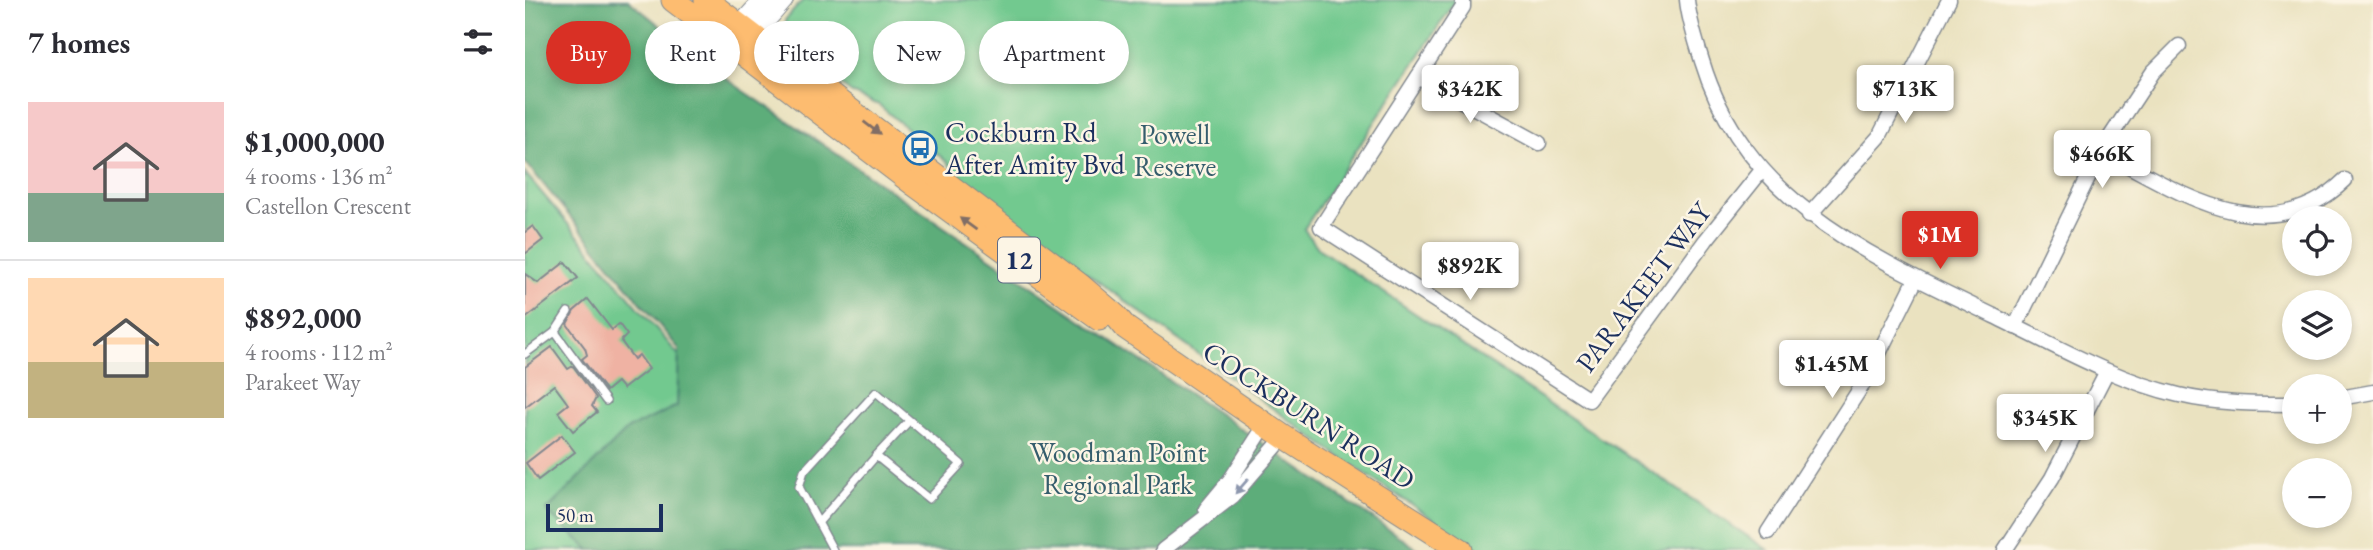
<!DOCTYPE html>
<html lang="en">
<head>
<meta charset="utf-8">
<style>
  body { margin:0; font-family:"EB Garamond",serif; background:#f7f7f7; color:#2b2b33; height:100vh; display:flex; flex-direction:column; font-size:26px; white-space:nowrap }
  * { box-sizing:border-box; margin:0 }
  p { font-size:23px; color:#7c7c81 }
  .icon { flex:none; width:38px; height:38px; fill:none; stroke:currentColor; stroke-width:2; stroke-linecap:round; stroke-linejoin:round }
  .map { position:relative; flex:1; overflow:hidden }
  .details { display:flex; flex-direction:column; background:#fff; width:525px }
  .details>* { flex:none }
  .hud { position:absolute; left:21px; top:21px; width:665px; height:63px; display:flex; gap:14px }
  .buttons { position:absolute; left:1757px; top:206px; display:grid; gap:14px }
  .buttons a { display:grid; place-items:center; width:70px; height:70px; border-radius:50%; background:#fff; box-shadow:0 4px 10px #0003; font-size:35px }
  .scale { position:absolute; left:21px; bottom:18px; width:117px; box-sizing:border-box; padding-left:7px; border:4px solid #1b2f5e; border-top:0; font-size:19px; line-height:24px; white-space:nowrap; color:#1b2f5e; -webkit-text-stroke:5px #fcf5e5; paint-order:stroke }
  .price { position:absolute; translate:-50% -60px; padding:0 16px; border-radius:7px; background:#fff; color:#222; font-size:23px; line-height:46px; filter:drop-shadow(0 2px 4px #0008) }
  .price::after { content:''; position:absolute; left:50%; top:42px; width:21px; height:16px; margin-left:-10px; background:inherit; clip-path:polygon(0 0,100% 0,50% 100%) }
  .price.active { background:#d93025; color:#fff }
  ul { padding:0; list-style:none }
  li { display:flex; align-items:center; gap:21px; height:175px; padding:0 28px }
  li+li { border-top:2px solid #e1e1e2 }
  li span { display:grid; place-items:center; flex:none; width:196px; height:140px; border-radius:0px; color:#555 }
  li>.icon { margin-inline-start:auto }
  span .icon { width:84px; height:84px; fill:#fffc; stroke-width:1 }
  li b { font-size:30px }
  h2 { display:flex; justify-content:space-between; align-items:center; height:84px; padding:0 28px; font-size:30px }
  .tag { padding:0 24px; border-radius:32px; background:#fff; box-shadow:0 4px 10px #0003; font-size:24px; line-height:63px }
  .tag.active { background:#d93025; color:#fff }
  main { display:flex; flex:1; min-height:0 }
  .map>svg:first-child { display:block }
</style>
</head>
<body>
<main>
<section class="details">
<h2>7 homes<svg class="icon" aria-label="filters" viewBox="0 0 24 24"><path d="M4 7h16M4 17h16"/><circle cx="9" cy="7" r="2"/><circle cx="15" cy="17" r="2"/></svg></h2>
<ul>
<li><span style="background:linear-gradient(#f6c9c9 65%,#7fa58c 0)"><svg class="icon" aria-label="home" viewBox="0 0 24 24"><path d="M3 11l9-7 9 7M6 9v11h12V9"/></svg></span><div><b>$1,000,000</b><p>4 rooms · 136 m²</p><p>Castellon Crescent</p></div></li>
<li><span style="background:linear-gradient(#ffd9b3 60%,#c2b280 0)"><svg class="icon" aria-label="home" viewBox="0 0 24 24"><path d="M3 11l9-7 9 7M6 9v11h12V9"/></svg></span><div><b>$892,000</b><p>4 rooms · 112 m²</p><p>Parakeet Way</p></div></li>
</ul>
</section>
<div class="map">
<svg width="1848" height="550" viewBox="0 0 1848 550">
  <rect width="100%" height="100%" fill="#fcf5e5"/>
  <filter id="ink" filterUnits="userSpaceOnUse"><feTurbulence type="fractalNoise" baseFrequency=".0143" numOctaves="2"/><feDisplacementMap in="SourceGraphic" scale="14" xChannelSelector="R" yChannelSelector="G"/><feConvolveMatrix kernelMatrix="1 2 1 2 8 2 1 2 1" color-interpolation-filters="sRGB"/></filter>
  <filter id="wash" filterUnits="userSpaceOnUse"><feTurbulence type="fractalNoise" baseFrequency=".00686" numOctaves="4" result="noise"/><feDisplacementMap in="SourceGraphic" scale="28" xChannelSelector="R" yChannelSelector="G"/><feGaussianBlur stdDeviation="1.57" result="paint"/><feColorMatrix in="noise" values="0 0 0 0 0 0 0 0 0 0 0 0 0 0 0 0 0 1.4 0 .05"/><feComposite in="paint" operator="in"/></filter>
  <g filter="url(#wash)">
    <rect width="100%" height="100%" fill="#eae2c0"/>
    <!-- green -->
    <g fill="#72c98f" stroke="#467c76" stroke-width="2">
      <path d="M278,0H931L779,229L794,249L1243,550H954L815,457L443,187L422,162L354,105L327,93L263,45L260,20Z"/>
      <path d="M0,173L157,359L286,550H0Z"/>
    </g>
    <!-- forest -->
    <path fill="#5dad7a" stroke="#3c6e6c" stroke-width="2" d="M0,0H103L203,80L894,550H65L21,511L103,429L152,406L154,349L0,162Z"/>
    <g id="blocks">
      <!-- building -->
      <g fill="#efb2a3">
        <path d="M8,226L18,240L0,254V232Z"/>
        <path d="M40,262L53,278L0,319V274L13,283Z"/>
        <path d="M63,299L87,330L94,324L102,335L96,341L109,359L114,355L124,369L98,389L92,382L81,391L57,359L62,355L60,348L42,324L49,311Z"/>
        <path d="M27,347L43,369L48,366L71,398L67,406L72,412L48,431L33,412L43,404L29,385L0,407V367Z"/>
        <path d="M37,435L50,452L13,480L1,463Z"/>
      </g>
    </g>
  </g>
  <g filter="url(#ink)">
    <use href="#blocks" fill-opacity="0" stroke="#82888f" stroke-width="2"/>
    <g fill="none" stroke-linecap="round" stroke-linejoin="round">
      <defs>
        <g id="service">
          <path d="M30,332L43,312"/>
          <path d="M0,354L30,332L81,401"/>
          <path d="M351,456L384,421"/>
          <path d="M294,522L351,456L404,499L436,464L351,392L279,471L274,487L308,550"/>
        </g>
        <g id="minor">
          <path d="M938,0V7L796,227L1064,400L1181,240L1237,170"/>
          <path d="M1162,0C1164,21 1171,41 1177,61C1220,203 1347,257 1469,316C1529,345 1589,380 1654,395C1691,404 1731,404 1769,404"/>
          <path d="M893,77L1014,143"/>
          <path d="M1576,151C1653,191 1742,255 1820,180"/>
          <path d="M1284,215L1354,137L1424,0"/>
          <path d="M1490,327L1576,151L1628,72L1654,46"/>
          <path d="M1815,398L1848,392"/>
          <path d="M681,509L705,480L741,424"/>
          <path d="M1243,532L1340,381L1391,279"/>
          <path d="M638,550L708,496L759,437"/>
          <path d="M1480,550L1527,478L1582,371"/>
        </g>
        <g id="tertiary">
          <path d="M207,34L238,0"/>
          <path d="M220,45L259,0"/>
        </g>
        <g id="primary">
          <path d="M148,0L390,185L574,319"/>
          <path d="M181,0L556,286L591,316L601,328L759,437L936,550"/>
        </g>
      </defs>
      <!-- service casing -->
      <use href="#service" stroke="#82888f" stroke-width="10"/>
      <!-- minor casing -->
      <use href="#minor" stroke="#82888f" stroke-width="17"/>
      <!-- tertiary casing -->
      <use href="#tertiary" stroke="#82888f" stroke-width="20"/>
      <!-- primary casing -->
      <use href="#primary" stroke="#82888f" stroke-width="25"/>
      <!-- service -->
      <use href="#service" stroke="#fff" stroke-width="7"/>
      <!-- minor -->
      <use href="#minor" stroke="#fff" stroke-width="14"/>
      <!-- tertiary -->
      <use href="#tertiary" stroke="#fff" stroke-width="18"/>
      <!-- primary -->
      <use href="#primary" stroke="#fdbc6f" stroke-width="23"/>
    </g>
    <!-- one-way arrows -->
    <defs><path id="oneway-solid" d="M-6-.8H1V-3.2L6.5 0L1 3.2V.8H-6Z" transform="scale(1.75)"/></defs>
    <g fill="#816e66">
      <use href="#oneway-solid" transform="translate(347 128) rotate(37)"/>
      <use href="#oneway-solid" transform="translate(443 224) rotate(-144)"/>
    </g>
    <use fill="#8d97ae" href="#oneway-solid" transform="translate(717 486) rotate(131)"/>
  </g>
  <!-- icons -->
  <defs>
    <symbol id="bus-ring" viewBox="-11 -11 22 22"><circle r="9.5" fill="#fcf5e5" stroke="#1f6fb2" stroke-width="1.5"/><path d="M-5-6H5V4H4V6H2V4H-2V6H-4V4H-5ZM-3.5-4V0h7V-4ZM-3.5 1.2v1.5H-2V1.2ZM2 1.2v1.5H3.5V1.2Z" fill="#1f6fb2"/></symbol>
  </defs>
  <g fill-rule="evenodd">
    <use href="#bus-ring" x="376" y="129" width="38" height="38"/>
  </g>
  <g text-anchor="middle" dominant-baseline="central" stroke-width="5" stroke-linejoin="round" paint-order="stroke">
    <!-- shield labels -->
    <rect fill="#fcf5e5" stroke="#5e6a86" stroke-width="2" x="473" y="237.5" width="42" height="45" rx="5"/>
    <g font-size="26" font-weight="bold" fill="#1b2f5e">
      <text x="494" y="260">12</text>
    </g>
    <!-- poi labels -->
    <g font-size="28" fill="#1b2f5e" stroke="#fcf5e5" text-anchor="start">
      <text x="420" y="132">Cockburn Rd<tspan x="420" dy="32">After Amity Bvd</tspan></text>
    </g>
    <!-- park labels -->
    <g font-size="28" fill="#355d6d" stroke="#fcf5e5">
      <text x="650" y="134">Powell<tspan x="650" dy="32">Reserve</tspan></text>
      <text x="593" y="452">Woodman Point<tspan x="593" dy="32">Regional Park</tspan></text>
    </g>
    <!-- street labels -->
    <g font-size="28" fill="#1b2f5e" stroke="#fcf5e5">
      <text transform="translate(1118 287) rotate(-53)">PARAKEET WAY</text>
      <text transform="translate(784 415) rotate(33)">COCKBURN ROAD</text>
    </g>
  </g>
</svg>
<div class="buttons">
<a><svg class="icon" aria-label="locate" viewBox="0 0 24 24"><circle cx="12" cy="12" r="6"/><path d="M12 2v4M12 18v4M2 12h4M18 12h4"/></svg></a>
<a><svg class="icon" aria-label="layers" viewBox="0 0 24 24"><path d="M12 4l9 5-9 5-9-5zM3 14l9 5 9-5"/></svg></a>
<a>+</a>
<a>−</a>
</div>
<div class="scale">50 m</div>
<b class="price" style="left:945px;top:125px">$342K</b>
<b class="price" style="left:1380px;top:125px">$713K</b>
<b class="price" style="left:1577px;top:190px">$466K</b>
<b class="price active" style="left:1415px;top:271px">$1M</b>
<b class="price" style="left:945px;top:302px">$892K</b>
<b class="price" style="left:1307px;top:400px">$1.45M</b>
<b class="price" style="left:1520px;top:454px">$345K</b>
<div class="hud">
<a class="tag active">Buy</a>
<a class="tag">Rent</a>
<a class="tag">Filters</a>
<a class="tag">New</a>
<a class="tag">Apartment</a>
</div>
</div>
</main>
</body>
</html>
